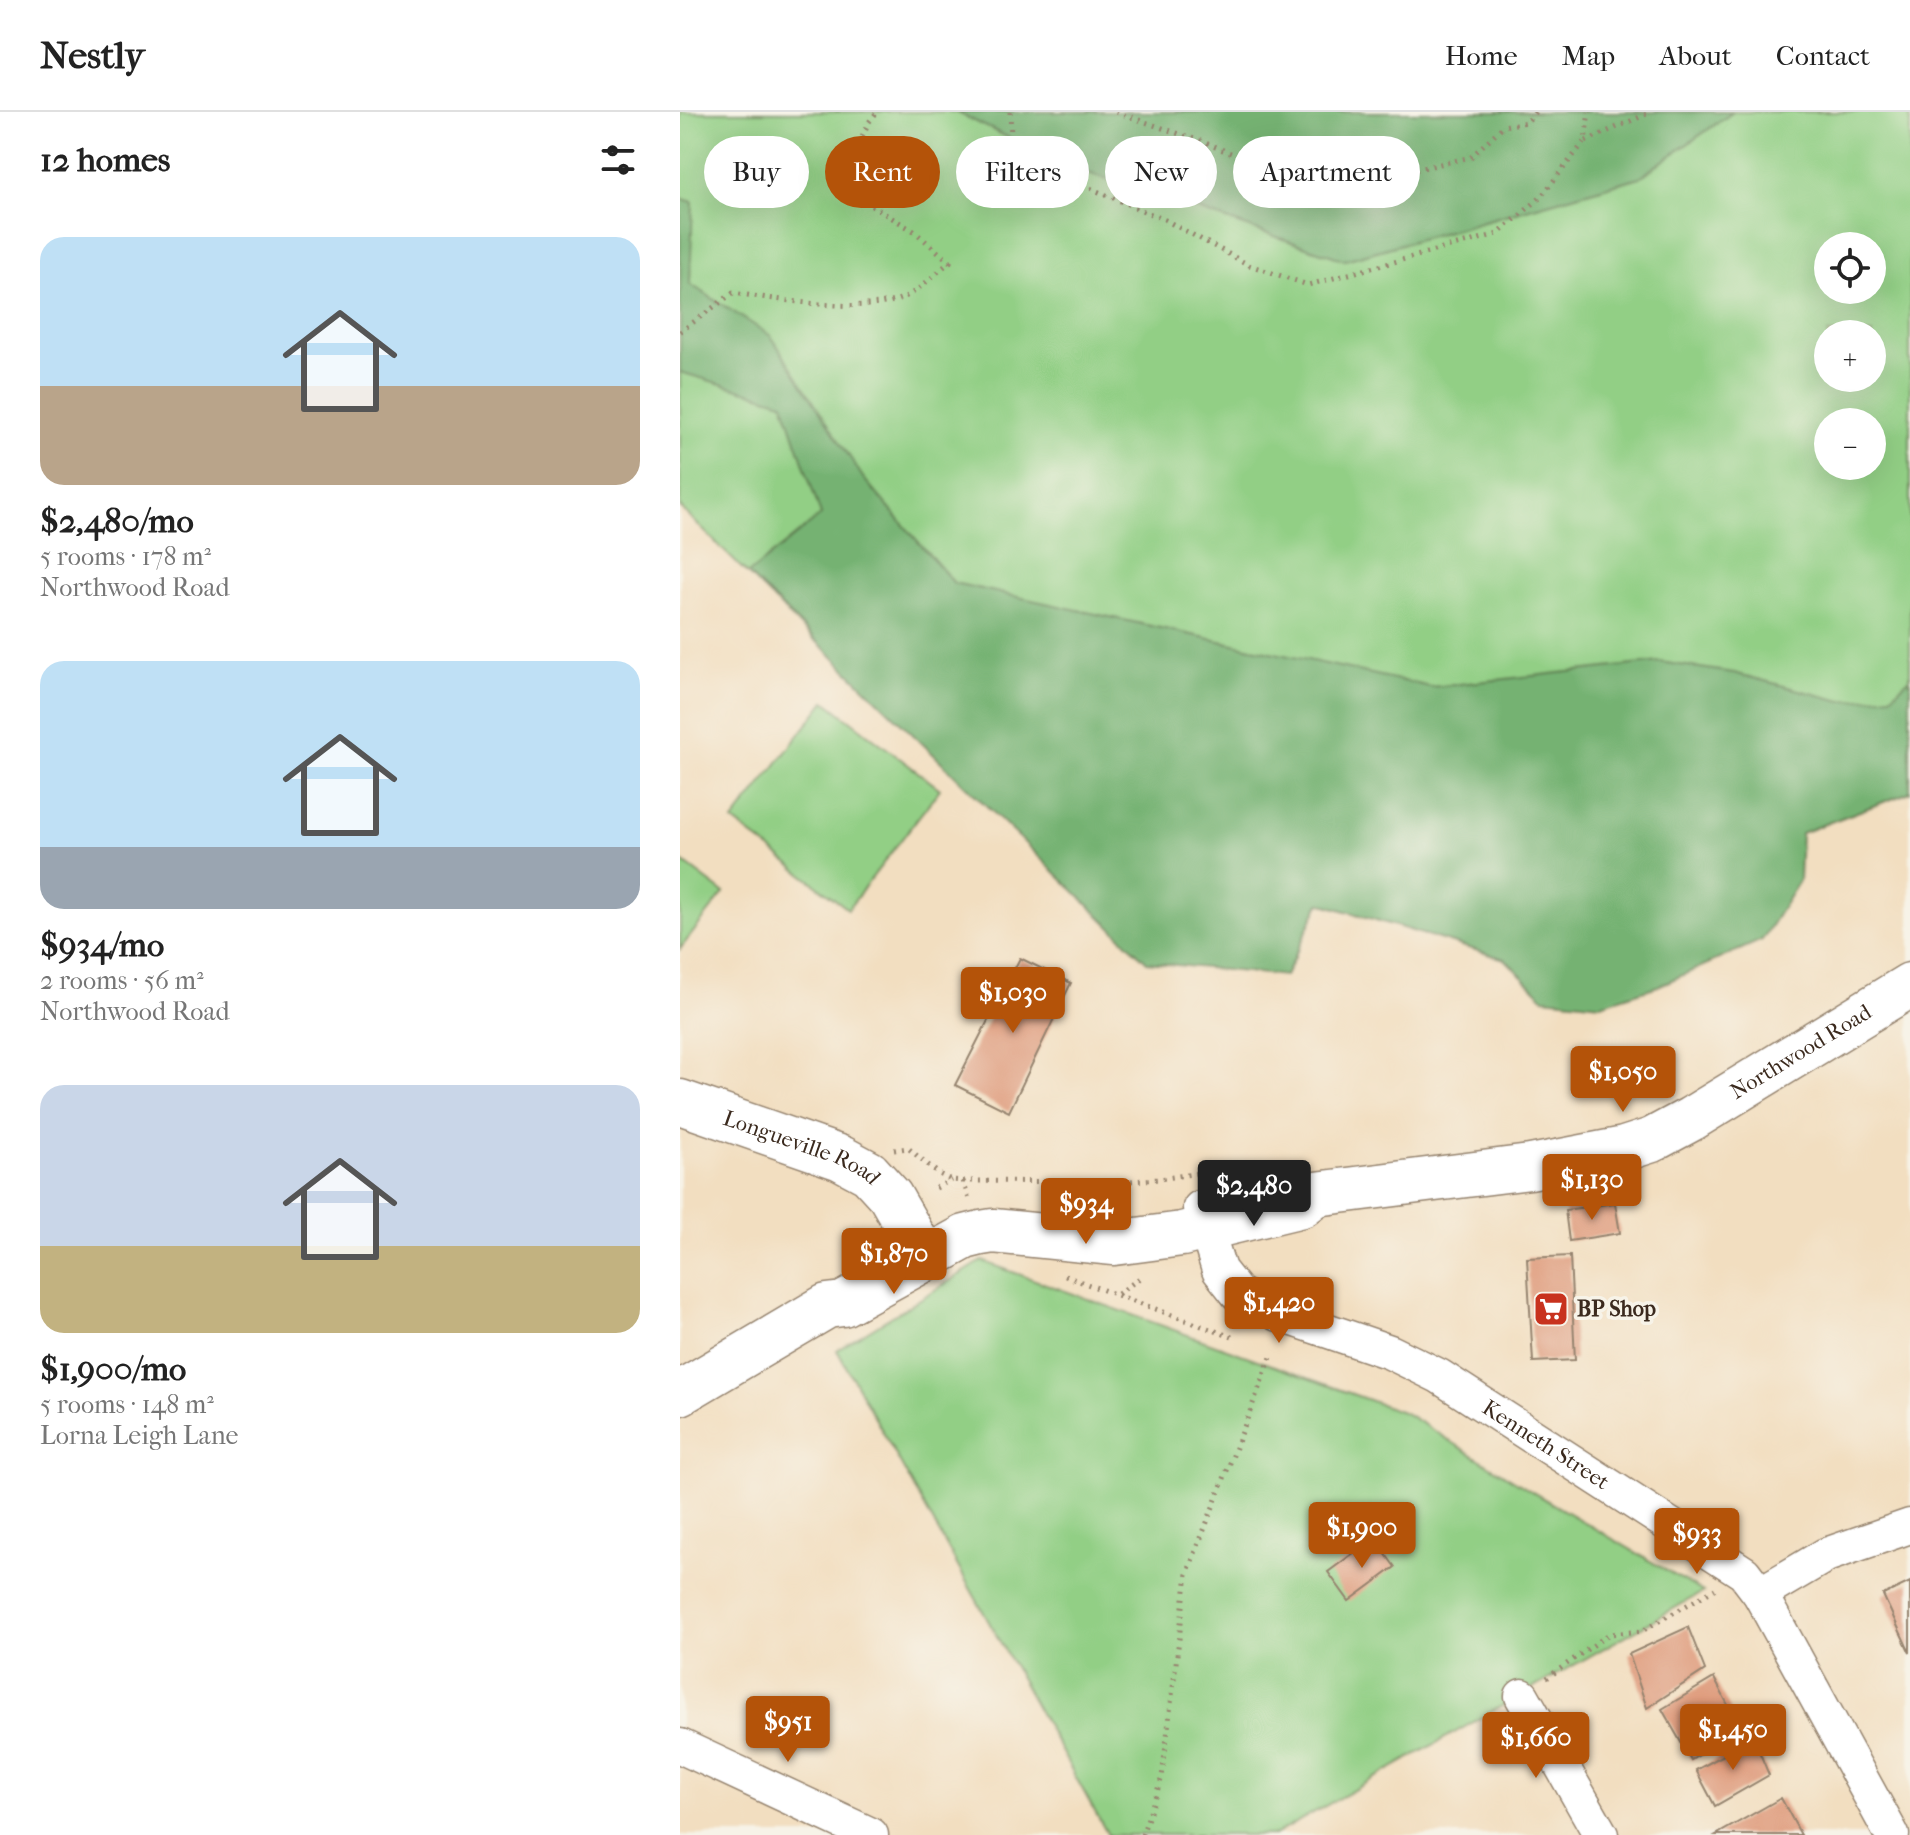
<!DOCTYPE html>
<html lang="en">
<head>
<meta charset="utf-8">
<style>
  body { margin:0; font-family:"IM FELL French Canon",serif; background:#f6f6f6; color:#222; height:100vh; display:flex; flex-direction:column; font-size:30px; white-space:nowrap }
  * { box-sizing:border-box; margin:0 }
  p { font-size:26px; color:#767676 }
  .icon { flex:none; width:44px; height:44px; fill:none; stroke:currentColor; stroke-width:2; stroke-linecap:round; stroke-linejoin:round }
  .map { position:relative; flex:1; overflow:hidden }
  .details { display:flex; flex-direction:column; background:#fff; width:680px }
  .details>* { flex:none }
  .top-card { position:absolute; left:24px; top:24px; width:760px; height:72px; display:flex; gap:16px }
  .controls { position:absolute; left:1134px; top:120px; display:grid; gap:16px }
  .controls a { display:grid; place-items:center; width:72px; height:72px; border-radius:50%; background:#fff; box-shadow:0 8px 32px #0002; font-size:40px }
  .price { position:absolute; translate:-50% -68px; padding:0 18px; border-radius:8px; background:#b45309; color:#fff; font-size:26px; line-height:52px; filter:drop-shadow(0 2px 4px #0008) }
  .price::after { content:''; position:absolute; left:50%; top:48px; width:24px; height:18px; margin-left:-12px; background:inherit; clip-path:polygon(0 0,100% 0,50% 100%) }
  .price.selected { background:#222; color:#fff }
  ul { padding:0; list-style:none }
  li { display:grid; align-content:center; gap:16px; height:424px; padding:0 40px }
  li span { display:grid; place-items:center; height:248px; border-radius:24px; color:#555 }
  li>.icon { margin-inline-start:auto }
  span .icon { width:144px; height:144px; fill:#fffc; stroke-width:1 }
  li b { font-size:34px }
  h2 { display:flex; justify-content:space-between; align-items:center; height:96px; padding:0 40px; font-size:34px }
  .pill { padding:0 28px; border-radius:36px; background:#fff; box-shadow:0 8px 32px #0002; font-size:28px; line-height:72px }
  .pill.selected { background:#b45309; color:#fff }
  header { display:flex; align-items:center; gap:48px; box-sizing:border-box; height:112px; padding:0 40px; background:#fff; border-bottom:2px solid #e0e0e0 }
  header strong { font-size:38px }
  nav { display:flex; gap:44px; margin-inline-start:auto; font-size:28px }
  main { display:flex; flex:1; min-height:0 }
  .map>svg:first-child { display:block }
</style>
</head>
<body>
<header>
<strong>Nestly</strong>
<nav><a>Home</a><a>Map</a><a>About</a><a>Contact</a></nav>
</header>
<main>
<section class="details">
<h2>12 homes<svg class="icon" aria-label="filters" viewBox="0 0 24 24"><path d="M4 7h16M4 17h16"/><circle cx="9" cy="7" r="2"/><circle cx="15" cy="17" r="2"/></svg></h2>
<ul>
<li><span style="background:linear-gradient(#bfe0f5 60%,#b9a48a 0)"><svg class="icon" aria-label="home" viewBox="0 0 24 24"><path d="M3 11l9-7 9 7M6 9v11h12V9"/></svg></span><div><b>$2,480/mo</b><p>5 rooms · 178 m²</p><p>Northwood Road</p></div></li>
<li><span style="background:linear-gradient(#bfe0f5 75%,#9aa5b1 0)"><svg class="icon" aria-label="home" viewBox="0 0 24 24"><path d="M3 11l9-7 9 7M6 9v11h12V9"/></svg></span><div><b>$934/mo</b><p>2 rooms · 56 m²</p><p>Northwood Road</p></div></li>
<li><span style="background:linear-gradient(#c9d6e8 65%,#c2b280 0)"><svg class="icon" aria-label="home" viewBox="0 0 24 24"><path d="M3 11l9-7 9 7M6 9v11h12V9"/></svg></span><div><b>$1,900/mo</b><p>5 rooms · 148 m²</p><p>Lorna Leigh Lane</p></div></li>
</ul>
</section>
<div class="map">
<svg width="1230" height="1723" viewBox="0 0 1230 1723">
  <rect width="100%" height="100%" fill="#f7f3e8"/>
  <filter id="ink" filterUnits="userSpaceOnUse"><feTurbulence type="fractalNoise" baseFrequency=".0125" numOctaves="2"/><feDisplacementMap in="SourceGraphic" scale="16" xChannelSelector="R" yChannelSelector="G"/><feConvolveMatrix kernelMatrix="1 2 1 2 8 2 1 2 1" color-interpolation-filters="sRGB"/></filter>
  <filter id="wash" filterUnits="userSpaceOnUse"><feTurbulence type="fractalNoise" baseFrequency=".006" numOctaves="4" result="noise"/><feDisplacementMap in="SourceGraphic" scale="32" xChannelSelector="R" yChannelSelector="G"/><feGaussianBlur stdDeviation="1.8" result="paint"/><feColorMatrix in="noise" values="0 0 0 0 0 0 0 0 0 0 0 0 0 0 0 0 0 1.4 0 .05"/><feComposite in="paint" operator="in"/></filter>
  <g filter="url(#wash)">
    <rect width="100%" height="100%" fill="#f2dec0"/>
    <!-- green -->
    <g fill="#92cf85" stroke="#667c52" stroke-width="2" fill-rule="evenodd">
      <path d="M0,0H276L385,53L665,148L960,65L1053,0H1230V680L1121,721L825,847L640,791L605,864L133,527L0,395ZM1148,134H1192V178H1148ZM1148,222H1192V266H1148ZM1148,310H1192V354H1148Z"/>
      <path d="M145,589L260,677L168,797L53,709Z"/>
      <path d="M0,748L44,781L0,837Z"/>
      <path d="M302,1149L725,1301L851,1379L1023,1480L594,1723H428L157,1238Z"/>
    </g>
    <!-- forest -->
    <g fill="#75b272" stroke="#586e48" stroke-width="2">
      <path d="M276,0H1053L960,65L665,148L385,53Z"/>
      <path d="M0,86L13,90L10,172L91,224L184,367L274,471L751,575L980,550L1054,561L1162,589L1211,584L1230,566V680L1121,721L1119,769L1082,828L978,874L921,892L864,886L825,847L640,791L605,864L467,850L68,462L141,403L103,290L0,260Z"/>
    </g>
    <g id="blocks">
      <!-- building -->
      <g fill="#de9878">
        <path d="M340,846L391,871L329,1000L275,973Z"/>
        <path d="M935,1091L940,1121L889,1129L885,1098Z"/>
        <path d="M890,1144L895,1248L853,1250L847,1146Z"/>
        <path d="M694,1426L715,1455L669,1489L648,1460Z"/>
        <path d="M1230,1470V1541L1203,1483Z"/>
        <path d="M1008,1515L1025,1558L967,1596L949,1542Z"/>
        <path d="M1034,1566L1061,1618L1011,1648L982,1597Z"/>
        <path d="M1074,1627L1089,1663L1035,1694L1016,1658Z"/>
        <path d="M1101,1686L1121,1723H1036Z"/>
      </g>
    </g>
  </g>
  <g filter="url(#ink)">
    <use href="#blocks" fill-opacity="0" stroke="#96846f" stroke-width="2"/>
    <g fill="none" stroke-linecap="round" stroke-linejoin="round">
      <defs>
        <g id="minor">
          <path id="s1" d="M520,1096L539,1158L558,1182L599,1202L710,1240L759,1264L1064,1461L1080,1482L1212,1723"/>
          <path d="M1080,1482L1146,1443L1230,1414"/>
          <path d="M842,1584L921,1723"/>
          <path d="M0,1634L191,1723"/>
        </g>
        <g id="secondary">
          <path id="s2" d="M0,990L161,1046L189,1061L210,1084L246,1147"/>
          <path id="s3" d="M0,1281L147,1194L163,1192L285,1125L301,1121L313,1119L434,1131L502,1122L622,1093L636,1082L850,1055L944,1037L972,1028L1011,1007L1230,873"/>
        </g>
      </defs>
      <!-- minor casing -->
      <use href="#minor" stroke="#96846f" stroke-width="37"/>
      <!-- secondary casing -->
      <use href="#secondary" stroke="#96846f" stroke-width="47"/>
      <!-- path -->
      <g stroke="#96846f" stroke-width="5" stroke-dasharray="2 6" stroke-linecap="butt">
        <path d="M330,0L331,25L391,68L485,108L569,153L628,173L818,122L860,86L905,29L909,0"/>
        <path d="M436,0L523,30L596,59L694,67L791,45L823,14L847,10L855,0"/>
        <path d="M906,29L971,0"/>
        <path d="M0,220L53,181C96,187 180,202 220,187C238,181 255,161 270,150L234,119L158,74L189,10L197,0"/>
        <path d="M214,1038L228,1036L259,1062L271,1068L283,1069L437,1070L479,1067L573,1053L577,1068"/>
        <path d="M283,1069L289,1087"/>
        <path d="M256,1076L271,1068"/>
        <path d="M385,1164L552,1225"/>
        <path d="M438,1182L461,1165"/>
        <path d="M867,1566L929,1522L962,1519L1035,1477"/>
        <path d="M462,1723L482,1665L507,1462L593,1240"/>
      </g>
      <!-- minor -->
      <use href="#minor" stroke="#fff" stroke-width="34"/>
      <!-- secondary -->
      <use href="#secondary" stroke="#fff" stroke-width="44"/>
    </g>
  </g>
  <!-- icons -->
  <defs>
    <symbol id="supermarket-square" viewBox="-11 -11 22 22"><rect x="-9" y="-9" width="18" height="18" rx="4" fill="#c8321e" stroke="#f7f3e8"/><path d="M-6-5.5h2.5l.6 2H6L4.5 2H-2.5L-4.4-4H-6ZM-1.5 3.2a1.3 1.3 0 1 0 .1 0ZM3 3.2a1.3 1.3 0 1 0 .1 0Z" fill="#fff"/></symbol>
  </defs>
  <g fill-rule="evenodd">
    <use href="#supermarket-square" x="851" y="1177" width="40" height="40"/>
  </g>
  <g text-anchor="middle" dominant-baseline="central" stroke-width="7" stroke-linejoin="round" paint-order="stroke">
    <!-- street labels -->
    <g font-size="22" fill="#3b2a1e" stroke="#f7f3e8">
      <text stroke="none"><textPath href="#s3" startOffset="1200">Northwood Road</textPath></text>
      <text stroke="none"><textPath href="#s2" startOffset="130">Longueville Road</textPath></text>
      <text stroke="none"><textPath href="#s1" startOffset="440">Kenneth Street</textPath></text>
    </g>
    <!-- poi labels -->
    <g font-size="22" font-weight="bold" fill="#3b2a1e" stroke="#f7f3e8" text-anchor="start">
      <text x="897" y="1197">BP Shop</text>
    </g>
  </g>
</svg>
<div class="controls">
<a><svg class="icon" aria-label="locate" viewBox="0 0 24 24"><circle cx="12" cy="12" r="6"/><path d="M12 2v4M12 18v4M2 12h4M18 12h4"/></svg></a>
<a>+</a>
<a>−</a>
</div>
<b class="price" style="left:333px;top:923px">$1,030</b>
<b class="price" style="left:943px;top:1002px">$1,050</b>
<b class="price" style="left:912px;top:1110px">$1,130</b>
<b class="price selected" style="left:574px;top:1116px">$2,480</b>
<b class="price" style="left:406px;top:1134px">$934</b>
<b class="price" style="left:214px;top:1184px">$1,870</b>
<b class="price" style="left:599px;top:1233px">$1,420</b>
<b class="price" style="left:682px;top:1458px">$1,900</b>
<b class="price" style="left:1017px;top:1464px">$933</b>
<b class="price" style="left:108px;top:1652px">$951</b>
<b class="price" style="left:1053px;top:1660px">$1,450</b>
<b class="price" style="left:856px;top:1668px">$1,660</b>
<div class="top-card">
<a class="pill">Buy</a>
<a class="pill selected">Rent</a>
<a class="pill">Filters</a>
<a class="pill">New</a>
<a class="pill">Apartment</a>
</div>
</div>
</main>
</body>
</html>
